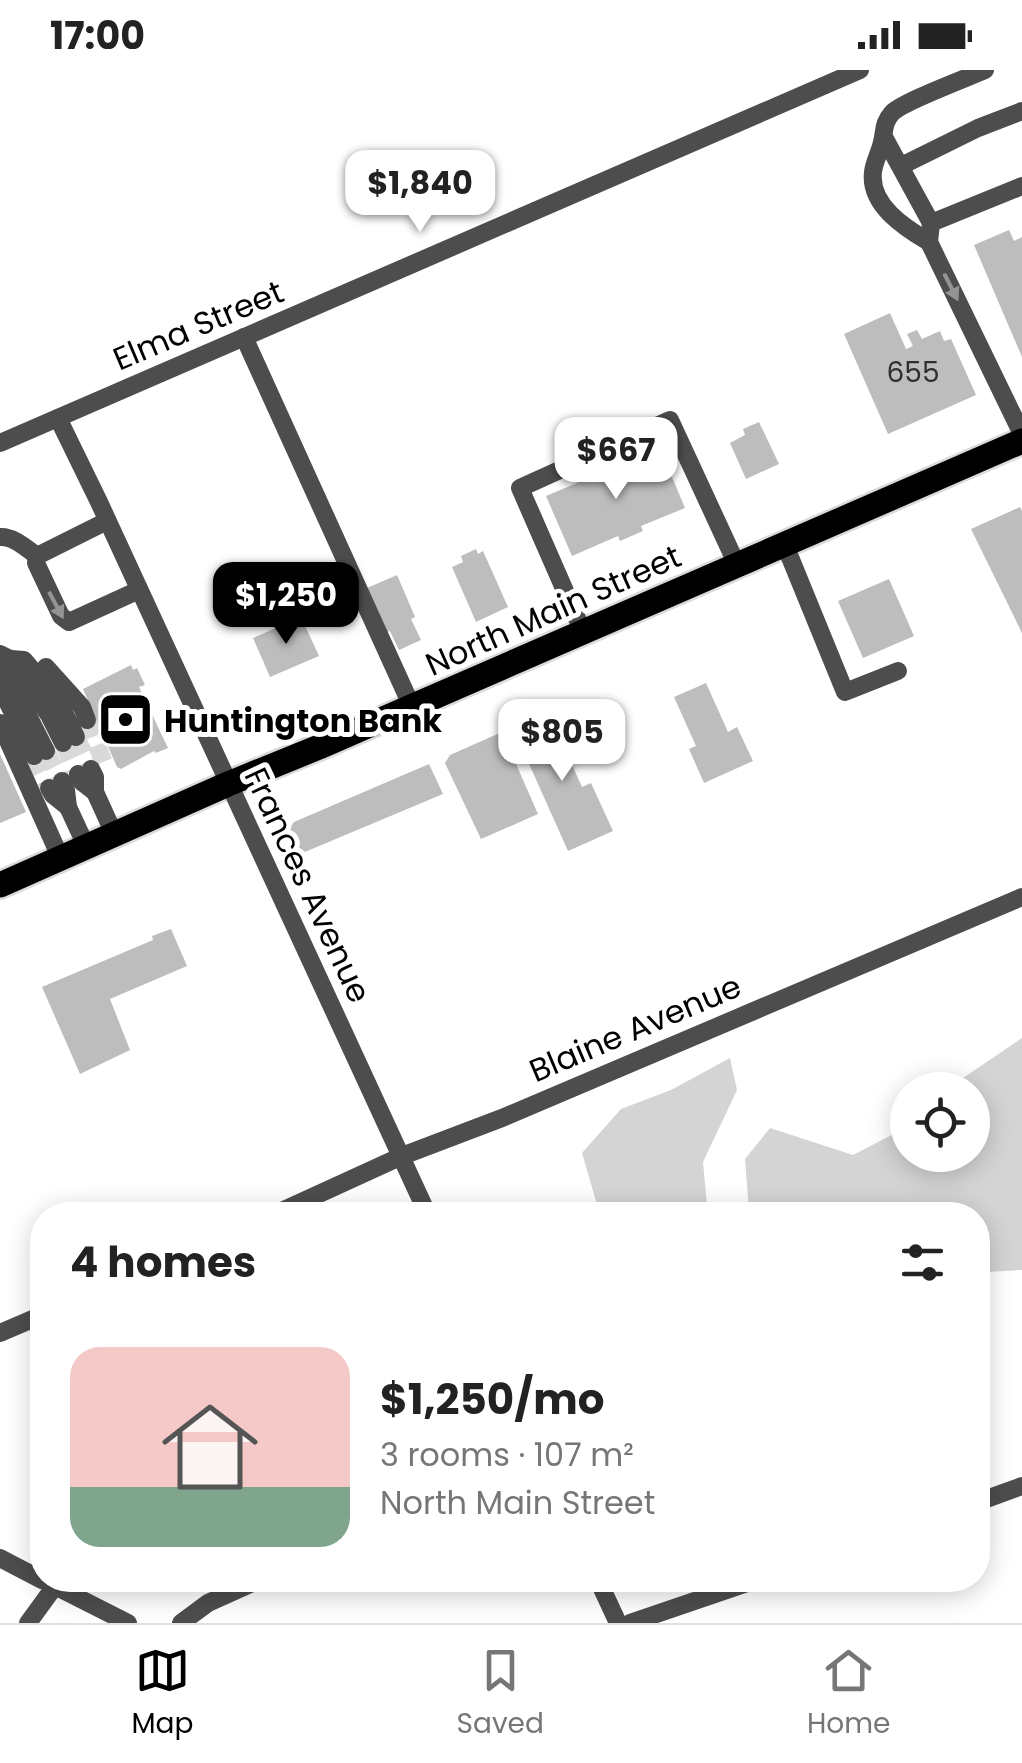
<!DOCTYPE html>
<html lang="en">
<head>
<meta charset="utf-8">
<style>
  body { margin:0; font-family:Poppins,sans-serif; background:#f6f6f6; color:#222; height:100vh; display:flex; flex-direction:column; font-size:38px; white-space:nowrap }
  * { box-sizing:border-box; margin:0 }
  p { font-size:32px; color:#767676 }
  .icon { flex:none; width:55px; height:55px; fill:none; stroke:currentColor; stroke-width:2; stroke-linecap:round; stroke-linejoin:round }
  .map { position:relative; flex:1; overflow:hidden }
  .drawer { position:absolute; left:30px; top:1132px; width:960px; height:390px; display:flex; flex-direction:column; background:#fff; border-radius:40px; box-shadow:0 5px 25px #0003 }
  .drawer>* { flex:none }
  .fabs { position:absolute; left:890px; top:1002px; display:grid; gap:20px }
  .fabs a { display:grid; place-items:center; width:100px; height:100px; border-radius:50%; background:#fff; box-shadow:0 5px 25px #0003; font-size:50px }
  .price { position:absolute; translate:-50% -85px; padding:0 22px; border-radius:20px; background:#fff; color:#222; font-size:32px; line-height:65px; filter:drop-shadow(0 2px 5px #0008) }
  .price::after { content:''; position:absolute; left:50%; top:60px; width:30px; height:22px; margin-left:-15px; background:inherit; clip-path:polygon(0 0,100% 0,50% 100%) }
  .price.active { background:#000; color:#fff }
  ul { padding:0; list-style:none }
  li { display:flex; align-items:center; gap:30px; height:250px; padding:0 40px }
  li span { display:grid; place-items:center; flex:none; width:280px; height:200px; border-radius:30px; color:#555 }
  li>.icon { margin-inline-start:auto }
  span .icon { width:120px; height:120px; fill:#fffc; stroke-width:1 }
  li b { font-size:42px }
  h2 { display:flex; justify-content:space-between; align-items:center; height:120px; padding:0 40px; font-size:42px }
  .status { display:flex; justify-content:space-between; align-items:center; height:70px; padding:0 50px; background:#fff; direction:ltr }
  .status svg { height:28px; fill:currentColor }
  .tabs { display:flex; justify-content:space-around; align-items:center; height:140px; border-top:2px solid #e0e0e0; background:#fff; font-size:28px; color:#767676 }
  .tabs a { display:grid; justify-items:center; gap:5px }
  .tabs .active { color:#000 }
  .map>svg:first-child { display:block }
</style>
</head>
<body>
<div class="status"><b>17:00</b><svg viewBox="0 0 49 12"><path d="M0 12V9h3v3zM5 12V6h3v6zM10 12V3h3v9zM15 12V0h3v12zM26 1h20v11H26zM47 4h2v5h-2z"/></svg></div>
<div class="map">
<svg width="1022" height="1553" viewBox="0 0 1022 1553">
  <rect width="100%" height="100%" fill="#fff"/>
  <!-- green -->
  <g fill="#d4d4d4">
    <path d="M1022,968V1200L987,1202L978,1209V1145H751L749,1142L745,1089L770,1058L853,1085L907,1057L908,1085H972V1020H948L954,1014Z"/>
    <path d="M730,988L737,1020L703,1092L708,1145H600L582,1083L621,1039L671,1020Z"/>
  </g>
  <!-- building -->
  <g fill="#bdbdbd">
    <path d="M1009,160L1014,171L1022,167V287L974,175Z"/>
    <path d="M890,243L906,279L913,276L907,264L917,260L922,269L940,261L944,271L951,269L976,325L888,364L844,264Z"/>
    <path d="M759,352L779,394L746,409L730,373L745,365L743,359Z"/>
    <path d="M660,378L685,438L641,456L643,461L620,471L618,466L572,486L546,426Z"/>
    <path d="M1020,437L1022,441V563L971,459Z"/>
    <path d="M476,479L478,484L483,481L508,537L476,552L452,497L463,492L461,486Z"/>
    <path d="M397,505L415,547L411,549L421,570L399,580L390,561L387,562L367,518Z"/>
    <path d="M889,509L914,566L863,588L838,531Z"/>
    <path d="M301,547L319,586L270,607L253,568Z"/>
    <path d="M131,595L133,600L137,598L145,615L139,617L168,678L156,683L154,681L121,699L117,697L83,619Z"/>
    <path d="M706,613L728,662L737,657L753,691L704,713L689,679L696,676L674,627Z"/>
    <path d="M548,642L582,717L591,713L613,761L568,781L513,658Z"/>
    <path d="M502,662L538,744L481,769L445,693L450,685Z"/>
    <path d="M0,684L26,742L0,753Z"/>
    <path d="M429,694L443,724L300,784L289,759L294,752Z"/>
    <path d="M171,859L187,896L110,929L130,980L80,1004L42,917L153,870L152,866Z"/>
  </g>
  <g fill="none" stroke-linecap="round" stroke-linejoin="round">
    <!-- minor-tunnel -->
    <g stroke="#d9d9d9" stroke-width="18" stroke-dasharray="18 9" stroke-linecap="butt">
      <path d="M87,650L104,693"/>
      <path d="M76,667L91,699"/>
      <path d="M63,673L78,704"/>
      <path d="M46,681L62,711"/>
      <path d="M34,686L49,718"/>
    </g>
    <defs>
      <path id="major" d="M0,815L228,714L319,677L1022,371"/>
    </defs>
    <!-- major casing -->
    <use href="#major" stroke="#dbdbdb" stroke-width="30"/>
    <!-- minor -->
    <g stroke="#4d4d4d" stroke-width="18">
      <path d="M884,67L931,153"/>
      <path d="M901,96L978,58L1022,41"/>
      <path d="M1022,116L931,153L929,172L1022,364"/>
      <path d="M929,172C905,158 869,135 873,102C874,92 880,82 882,72C885,60 883,53 892,43C902,32 967,8 985,0"/>
      <path d="M244,267L412,637"/>
      <path d="M58,348L99,432L428,1145"/>
      <path d="M0,373L860,0"/>
      <path d="M107,451L37,486L36,493L61,546L69,552L139,520"/>
      <path d="M0,467C13,466 26,478 37,486"/>
      <path d="M785,475L845,622L898,601"/>
      <path d="M583,562L520,418L670,350L737,495"/>
      <path d="M0,584L10,589L49,645L63,673"/>
      <path d="M11,589L24,590L58,630L76,667"/>
      <path d="M2,594L46,681"/>
      <path d="M46,597L82,637L87,650"/>
      <path d="M0,617L34,686"/>
      <path d="M0,653L61,789"/>
      <path d="M91,699L95,707V722L115,766"/>
      <path d="M78,704L82,712L95,722"/>
      <path d="M62,711L66,720L68,737L87,778"/>
      <path d="M49,718L53,725L68,737"/>
      <path d="M273,1145L402,1086L502,1048L1022,827"/>
      <path d="M0,1263L42,1245"/>
      <path d="M978,1432L1022,1416"/>
      <path d="M0,1488L42,1510"/>
      <path d="M43,1510L128,1553"/>
      <path d="M598,1510L618,1553"/>
      <path d="M28,1553L55,1516"/>
      <path d="M181,1553L208,1533L259,1510"/>
      <path d="M630,1553L756,1510"/>
    </g>
    <!-- major -->
    <use href="#major" stroke="#000" stroke-width="25"/>
  </g>
  <!-- one-way arrows -->
  <defs><path id="oneway-solid" d="M-6-.8H1V-3.2L6.5 0L1 3.2V.8H-6Z" transform="scale(2.5)"/></defs>
  <g fill="#949494">
    <use href="#oneway-solid" transform="translate(951 217) rotate(63)"/>
    <use href="#oneway-solid" transform="translate(56 535) rotate(62)"/>
  </g>
  <!-- icons -->
  <defs>
    <symbol id="bank-square" viewBox="-11 -11 22 22"><rect x="-9" y="-9" width="18" height="18" rx="4" fill="#000" stroke="#fff"/><path d="M-6-4H6V4H-6ZM0-2.3a2.3 2.3 0 1 0 0 4.6a2.3 2.3 0 1 0 0-4.6Z" fill="#fff"/></symbol>
  </defs>
  <g fill-rule="evenodd">
    <use href="#bank-square" x="94" y="618" width="63" height="63"/>
  </g>
  <g text-anchor="middle" dominant-baseline="central" stroke-width="10" stroke-linejoin="round" paint-order="stroke">
    <!-- number labels -->
    <g font-size="28" fill="#2f2f2f">
      <text x="913" y="302">655</text>
    </g>
    <!-- street labels -->
    <g font-size="32" fill="#000" stroke="#fff">
      <text transform="translate(198 255) rotate(-23)">Elma Street</text>
      <text transform="translate(553 540) rotate(-24)">North Main Street</text>
      <text transform="translate(308 815) rotate(65)">Frances Avenue</text>
      <text transform="translate(635 958) rotate(-23)">Blaine Avenue</text>
    </g>
    <!-- poi labels -->
    <g font-size="32" font-weight="bold" fill="#000" stroke="#fff" text-anchor="start">
      <text x="164" y="650">Huntington Bank</text>
    </g>
  </g>
</svg>
<div class="fabs">
<a><svg class="icon" aria-label="locate" viewBox="0 0 24 24"><circle cx="12" cy="12" r="6"/><path d="M12 2v4M12 18v4M2 12h4M18 12h4"/></svg></a>
</div>
<b class="price" style="left:420px;top:165px">$1,840</b>
<b class="price" style="left:616px;top:432px">$667</b>
<b class="price active" style="left:286px;top:577px">$1,250</b>
<b class="price" style="left:562px;top:714px">$805</b>
<section class="drawer">
<h2>4 homes<svg class="icon" aria-label="filters" viewBox="0 0 24 24"><path d="M4 7h16M4 17h16"/><circle cx="9" cy="7" r="2"/><circle cx="15" cy="17" r="2"/></svg></h2>
<ul>
<li><span style="background:linear-gradient(#f6c9c9 70%,#7fa58c 0)"><svg class="icon" aria-label="home" viewBox="0 0 24 24"><path d="M3 11l9-7 9 7M6 9v11h12V9"/></svg></span><div><b>$1,250/mo</b><p>3 rooms · 107 m²</p><p>North Main Street</p></div></li>
</ul>
</section>
</div>
<nav class="tabs">
<a class="active"><svg class="icon" aria-label="map" viewBox="0 0 24 24"><path d="M3 6l6-2 6 2 6-2v14l-6 2-6-2-6 2zM9 4v14M15 6v14"/></svg>Map</a>
<a><svg class="icon" aria-label="saved" viewBox="0 0 24 24"><path d="M7 4h10v16l-5-4-5 4z"/></svg>Saved</a>
<a><svg class="icon" aria-label="home" viewBox="0 0 24 24"><path d="M3 11l9-7 9 7M6 9v11h12V9"/></svg>Home</a>
</nav>
</body>
</html>
